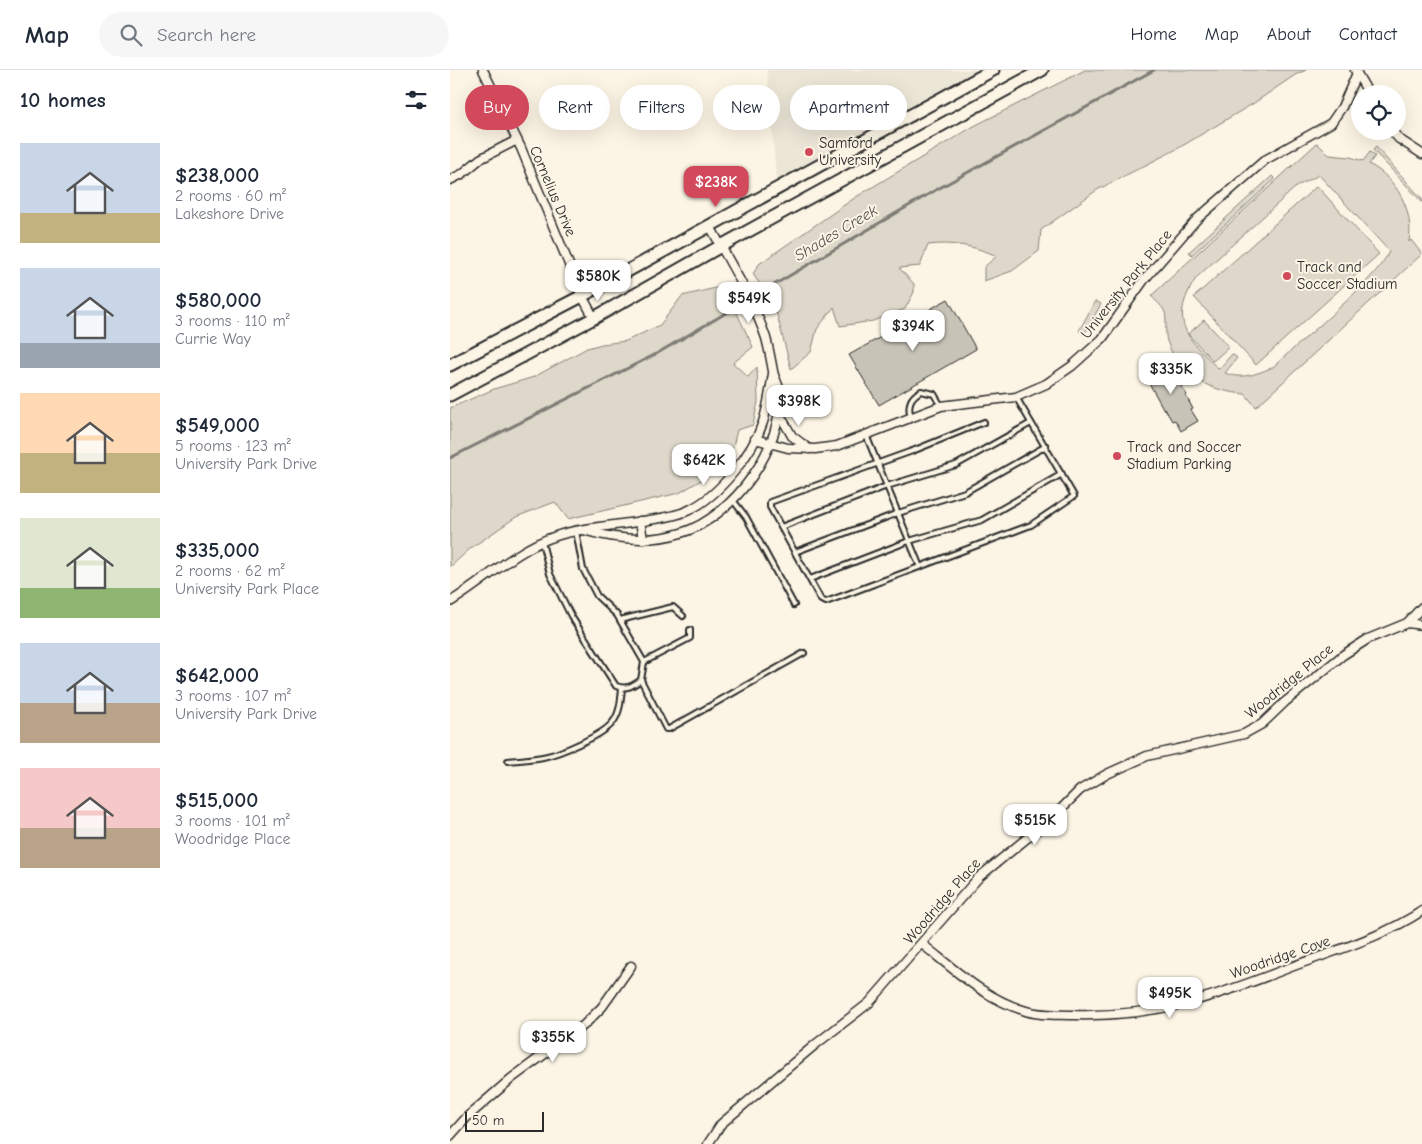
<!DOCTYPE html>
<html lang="en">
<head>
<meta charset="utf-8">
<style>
  body { margin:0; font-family:"Comic Neue",sans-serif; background:#f6f6f7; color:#1f2937; height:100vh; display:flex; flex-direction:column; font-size:19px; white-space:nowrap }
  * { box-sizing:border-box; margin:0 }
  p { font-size:16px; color:#747a83 }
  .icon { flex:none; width:28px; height:28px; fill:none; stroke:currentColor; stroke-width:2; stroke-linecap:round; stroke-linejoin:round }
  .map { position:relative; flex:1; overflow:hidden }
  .side { display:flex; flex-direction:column; background:#fff; width:450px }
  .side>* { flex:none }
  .guide { position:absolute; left:15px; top:15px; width:475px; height:45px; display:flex; gap:10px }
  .fabs { position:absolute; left:901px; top:15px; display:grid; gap:10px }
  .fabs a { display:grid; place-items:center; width:55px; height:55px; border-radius:50%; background:#fff; box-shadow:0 5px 20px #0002; font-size:25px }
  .scale { position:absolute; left:15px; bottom:12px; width:79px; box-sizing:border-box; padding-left:5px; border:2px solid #2b2b2b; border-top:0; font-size:14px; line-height:18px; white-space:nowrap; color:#2b2b2b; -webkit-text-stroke:4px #fcf5e5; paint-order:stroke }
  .price { position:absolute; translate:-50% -42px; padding:0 11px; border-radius:10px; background:#fff; color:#222; font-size:16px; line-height:32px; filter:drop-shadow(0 1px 2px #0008) }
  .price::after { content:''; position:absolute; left:50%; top:30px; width:15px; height:11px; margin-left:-8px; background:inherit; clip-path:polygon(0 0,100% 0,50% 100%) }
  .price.selected { background:#d1495b; color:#fff }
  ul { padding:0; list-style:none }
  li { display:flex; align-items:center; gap:15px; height:125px; padding:0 20px }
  li span { display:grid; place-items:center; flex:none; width:140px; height:100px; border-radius:0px; color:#555 }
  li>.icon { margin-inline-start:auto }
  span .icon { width:60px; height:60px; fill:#fffc; stroke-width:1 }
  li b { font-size:21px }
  h2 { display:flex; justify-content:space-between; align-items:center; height:60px; padding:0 20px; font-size:21px }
  .tag { padding:0 18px; border-radius:22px; background:#fff; box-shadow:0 5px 20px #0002; font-size:18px; line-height:45px }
  .tag.selected { background:#d1495b; color:#fff }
  header { display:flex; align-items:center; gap:30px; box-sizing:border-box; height:70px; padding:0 25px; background:#fff; border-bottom:1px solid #e0e1e3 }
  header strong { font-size:24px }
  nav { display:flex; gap:28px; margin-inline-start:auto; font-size:18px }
  .search { width:350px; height:45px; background:#f6f6f7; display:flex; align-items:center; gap:12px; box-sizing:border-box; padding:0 18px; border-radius:28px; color:#747a83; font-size:19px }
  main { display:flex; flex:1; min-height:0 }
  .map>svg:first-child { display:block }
</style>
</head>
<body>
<header>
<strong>Map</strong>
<div class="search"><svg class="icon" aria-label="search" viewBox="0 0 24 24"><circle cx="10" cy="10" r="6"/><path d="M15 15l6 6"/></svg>Search here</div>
<nav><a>Home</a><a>Map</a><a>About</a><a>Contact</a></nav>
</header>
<main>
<section class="side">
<h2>10 homes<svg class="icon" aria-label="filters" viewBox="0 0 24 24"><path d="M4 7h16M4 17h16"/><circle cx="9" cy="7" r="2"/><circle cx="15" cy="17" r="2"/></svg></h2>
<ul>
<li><span style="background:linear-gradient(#c9d6e8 70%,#c2b280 0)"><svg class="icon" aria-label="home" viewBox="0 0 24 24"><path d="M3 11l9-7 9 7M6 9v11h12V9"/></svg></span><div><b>$238,000</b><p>2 rooms · 60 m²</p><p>Lakeshore Drive</p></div></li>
<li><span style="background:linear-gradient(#c9d6e8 75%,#9aa5b1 0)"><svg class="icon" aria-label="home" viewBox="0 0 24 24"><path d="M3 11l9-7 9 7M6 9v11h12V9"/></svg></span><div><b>$580,000</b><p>3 rooms · 110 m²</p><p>Currie Way</p></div></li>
<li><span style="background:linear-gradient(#ffd9b3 60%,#c2b280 0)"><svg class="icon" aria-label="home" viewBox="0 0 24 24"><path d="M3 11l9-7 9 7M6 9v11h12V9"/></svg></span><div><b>$549,000</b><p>5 rooms · 123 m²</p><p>University Park Drive</p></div></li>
<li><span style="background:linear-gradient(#dfe7d0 70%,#8fb573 0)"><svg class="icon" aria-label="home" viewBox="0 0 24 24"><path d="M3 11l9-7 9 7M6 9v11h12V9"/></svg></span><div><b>$335,000</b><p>2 rooms · 62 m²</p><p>University Park Place</p></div></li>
<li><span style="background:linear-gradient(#c9d6e8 60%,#b9a48a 0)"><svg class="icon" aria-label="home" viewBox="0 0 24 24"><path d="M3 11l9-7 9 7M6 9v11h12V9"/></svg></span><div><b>$642,000</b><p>3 rooms · 107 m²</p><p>University Park Drive</p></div></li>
<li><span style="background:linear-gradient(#f6c9c9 60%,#b9a48a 0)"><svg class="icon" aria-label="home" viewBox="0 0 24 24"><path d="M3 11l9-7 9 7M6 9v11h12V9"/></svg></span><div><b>$515,000</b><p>3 rooms · 101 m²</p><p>Woodridge Place</p></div></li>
</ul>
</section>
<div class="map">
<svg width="972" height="1074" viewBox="0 0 972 1074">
  <rect width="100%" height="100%" fill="#fcf5e5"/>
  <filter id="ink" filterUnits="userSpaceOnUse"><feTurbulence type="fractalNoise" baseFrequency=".02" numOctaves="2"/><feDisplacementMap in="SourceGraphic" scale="10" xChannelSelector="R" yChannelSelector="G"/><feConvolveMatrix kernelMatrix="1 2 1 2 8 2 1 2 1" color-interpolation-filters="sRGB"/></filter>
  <g filter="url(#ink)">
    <!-- built -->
    <path fill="#ece6d7" d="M317,0H543L327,119Z"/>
    <!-- green -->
    <g fill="#ded8ca" stroke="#84827a" fill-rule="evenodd">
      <path d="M635,0H856L845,5L804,33L727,79L647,120L591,160L589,181L562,201L534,211V197L547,186C525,176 502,172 478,175L470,196L449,198L464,214V222L455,239L423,251L390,256L384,237L367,259L361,282L341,299L325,237L303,204L309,194L406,127L524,56Z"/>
      <path d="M867,73L879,85L900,87L913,91L920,82L925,86L919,94C947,109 964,140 959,172L961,170L972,184L806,337L795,324C760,321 729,307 717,271C714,262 718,248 714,240C711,235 705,230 701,226ZM869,105L939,181C931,206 846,275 823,297C807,304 792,310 775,303L787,288L782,284L769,299C736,268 718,250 747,207L847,116Z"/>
      <path d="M926,77L972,129V132L923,80Z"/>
      <path d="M822,106L825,109L742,185L739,182Z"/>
      <path d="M867,116L929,184L806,295L744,227Z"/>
      <path d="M274,216L303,277L283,293L298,307L307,297L308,332L303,355L287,360L281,385L253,409L229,423L118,449L105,432L66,447L21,478L0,497V338L44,319L84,307L137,278L152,274L176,271L210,255L232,226Z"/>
      <path d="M645,231L651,234L634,265L629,261Z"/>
      <path d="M754,250L779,277L763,291L738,264Z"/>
    </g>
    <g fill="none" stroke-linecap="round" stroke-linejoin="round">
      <!-- stream -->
      <path stroke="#7d7b74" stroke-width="3" d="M0,388L206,284L484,121L704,0"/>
    </g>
    <!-- building -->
    <g fill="#c8c3b7" stroke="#2b2b2b">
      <path d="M498,229L526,279L429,335L399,285Z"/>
      <path d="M714,290L737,325L736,326L743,339L741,340L748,351L731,361L725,350L722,351L715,339L714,340L693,302Z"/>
    </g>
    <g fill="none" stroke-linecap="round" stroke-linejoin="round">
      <defs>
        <g id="service">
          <path d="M461,347C457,335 460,327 471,321L484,324L491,336"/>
          <path d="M534,352L465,380L320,432V437L371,530L376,532L581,455L624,426L566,327"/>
          <path d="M416,365L470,497"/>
          <path d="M282,429L296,447L344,535"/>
          <path d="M331,457L437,416L506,395L581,353"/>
          <path d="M92,472L100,504L121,546L166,616C177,620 182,616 191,610L194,592L167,545L147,526L133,499L126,461"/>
          <path d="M345,482L448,443L515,422L596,376"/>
          <path d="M360,509L459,471L532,450L612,404"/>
          <path d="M170,550L223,537L233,546"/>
          <path d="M194,592L240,568V560"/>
          <path d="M191,610L216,659H219L354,583"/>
          <path d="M58,691C69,690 82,689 93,687C109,684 154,665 163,652C170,643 171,630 172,618"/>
        </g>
        <g id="minor">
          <path d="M33,0L71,78L132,226L144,248"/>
          <path d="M905,0L919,24"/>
          <path d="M942,61L949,69L972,84"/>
          <path d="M0,110L12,104L30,89L67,70"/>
          <path d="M330,345L342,366L359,379"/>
          <path d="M305,369L338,378L365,379L387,376L491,336L566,327L596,314L622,296L652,269L694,210L747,149L815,90L881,53L892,37L907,3"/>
          <path d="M190,451L193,469"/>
          <path d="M133,460C164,469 199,473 231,463C284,447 336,375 329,319C328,312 324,308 323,301C321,290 319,279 316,268C303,229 279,192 260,156"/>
          <path d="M0,532C35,511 66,479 106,466C136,456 167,456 199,450C212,448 227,446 239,440C269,426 303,383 313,352C318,337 320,320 323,304"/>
          <path d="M957,553L972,555"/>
          <path d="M472,874C504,899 534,928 573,940C589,946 608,944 625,945C708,947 765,927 841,897C886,880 931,868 972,841"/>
          <path d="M0,1066L17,1047L62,1008L134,955L152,937L181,896"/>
          <path d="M258,1074L271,1054L366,974L419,933L529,807L602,748L630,720L657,704L697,686L794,664L812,654L835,632L893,585L918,569L957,553L972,537"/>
        </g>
        <g id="secondary">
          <path d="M0,295L132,226L543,0"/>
          <path d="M0,325L144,248L271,176L592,0"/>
        </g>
      </defs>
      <!-- service casing -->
      <use href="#service" stroke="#2b2b2b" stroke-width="8"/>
      <!-- minor casing -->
      <use href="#minor" stroke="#2b2b2b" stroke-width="11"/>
      <!-- secondary casing -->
      <use href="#secondary" stroke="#2b2b2b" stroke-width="15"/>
      <!-- service -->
      <use href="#service" stroke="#fcf5e5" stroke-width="4"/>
      <!-- minor -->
      <use href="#minor" stroke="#fcf5e5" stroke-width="8"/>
      <!-- secondary -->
      <use href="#secondary" stroke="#fcf5e5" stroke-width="11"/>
    </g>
  </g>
  <!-- markers -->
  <g fill="#d1495b" stroke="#fcf5e5" stroke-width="2">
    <circle cx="359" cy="82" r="5"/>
    <circle cx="837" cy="206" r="5"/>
    <circle cx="667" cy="386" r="5"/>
  </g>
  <g text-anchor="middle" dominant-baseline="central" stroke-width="4" stroke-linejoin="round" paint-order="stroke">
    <!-- poi labels -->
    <g font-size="15" fill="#2b2b2b" stroke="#fcf5e5" text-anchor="start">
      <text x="369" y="73">Samford<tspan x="369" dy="17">University</tspan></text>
      <text x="847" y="197">Track and<tspan x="847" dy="17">Soccer Stadium</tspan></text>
      <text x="677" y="377">Track and Soccer<tspan x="677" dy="17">Stadium Parking</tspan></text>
    </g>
    <!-- street labels -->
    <g font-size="15" fill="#2b2b2b" stroke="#fcf5e5">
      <text transform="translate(103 121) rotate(67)">Cornelius Drive</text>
      <text transform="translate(676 214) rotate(-51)">University Park Place</text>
      <text transform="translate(839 611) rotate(-39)">Woodridge Place</text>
      <text transform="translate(492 831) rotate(-49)">Woodridge Place</text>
      <text transform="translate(830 887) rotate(-19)">Woodridge Cove</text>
    </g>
    <!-- water labels -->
    <g font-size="16" font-style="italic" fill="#545350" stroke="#fcf5e5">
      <text transform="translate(386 163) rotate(-31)">Shades Creek</text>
    </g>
  </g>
</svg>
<div class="fabs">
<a><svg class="icon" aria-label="locate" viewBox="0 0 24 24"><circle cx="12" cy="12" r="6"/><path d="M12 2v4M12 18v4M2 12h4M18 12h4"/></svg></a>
</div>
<div class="scale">50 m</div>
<b class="price selected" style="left:266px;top:138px">$238K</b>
<b class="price" style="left:148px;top:232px">$580K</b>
<b class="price" style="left:299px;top:254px">$549K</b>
<b class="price" style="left:463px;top:282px">$394K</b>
<b class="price" style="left:721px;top:325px">$335K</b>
<b class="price" style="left:349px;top:357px">$398K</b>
<b class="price" style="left:254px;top:416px">$642K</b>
<b class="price" style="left:585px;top:776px">$515K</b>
<b class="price" style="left:720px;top:949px">$495K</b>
<b class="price" style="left:103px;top:993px">$355K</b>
<div class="guide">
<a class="tag selected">Buy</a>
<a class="tag">Rent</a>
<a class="tag">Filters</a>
<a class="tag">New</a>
<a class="tag">Apartment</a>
</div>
</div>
</main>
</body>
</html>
